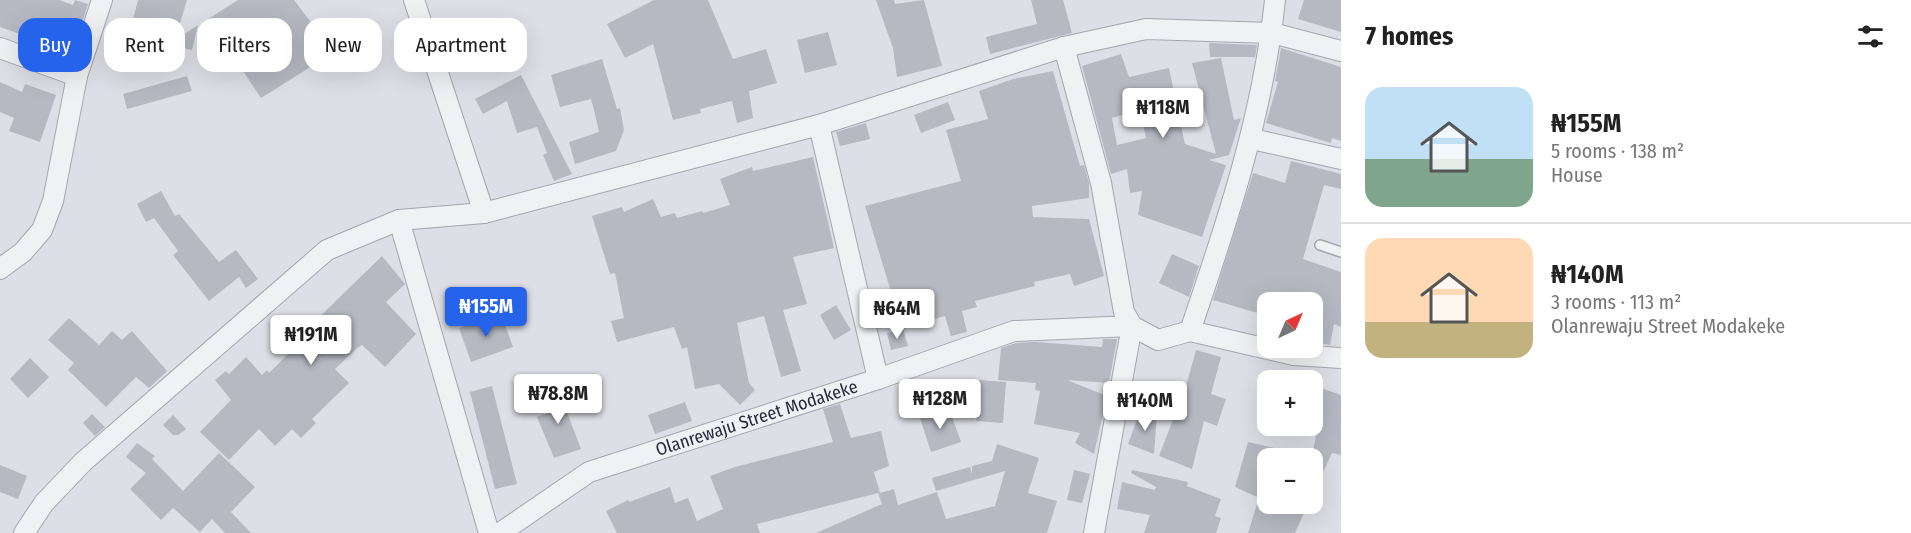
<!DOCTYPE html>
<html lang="en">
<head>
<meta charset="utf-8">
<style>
  body { margin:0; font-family:"Fira Sans Condensed",sans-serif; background:#f6f6f6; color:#222; height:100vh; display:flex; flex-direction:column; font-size:22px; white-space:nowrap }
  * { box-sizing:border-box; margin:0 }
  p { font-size:20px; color:#767676 }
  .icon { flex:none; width:33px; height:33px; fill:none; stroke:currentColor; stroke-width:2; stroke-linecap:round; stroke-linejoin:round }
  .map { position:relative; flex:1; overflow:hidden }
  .side { display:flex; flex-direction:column; background:#fff; width:570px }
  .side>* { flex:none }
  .guide { position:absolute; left:18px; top:18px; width:570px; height:54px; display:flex; gap:12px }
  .needle { width:39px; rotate:44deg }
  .fabs { position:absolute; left:1257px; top:292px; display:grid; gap:12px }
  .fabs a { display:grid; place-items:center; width:66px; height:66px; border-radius:12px; background:#fff; box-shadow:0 6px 24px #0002; font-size:30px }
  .price { position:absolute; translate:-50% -51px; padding:0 14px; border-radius:6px; background:#fff; color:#222; font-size:20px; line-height:39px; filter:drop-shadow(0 2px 3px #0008) }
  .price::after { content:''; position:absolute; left:50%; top:36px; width:18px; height:14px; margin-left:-9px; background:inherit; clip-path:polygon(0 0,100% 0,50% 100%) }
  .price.current { background:#2563eb; color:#fff }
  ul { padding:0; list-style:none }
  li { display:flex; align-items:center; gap:18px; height:150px; padding:0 24px }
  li+li { border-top:2px solid #e0e0e0 }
  li span { display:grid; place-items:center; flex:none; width:168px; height:120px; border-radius:18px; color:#555 }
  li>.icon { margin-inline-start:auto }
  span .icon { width:72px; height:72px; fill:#fffc; stroke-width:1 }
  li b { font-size:26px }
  h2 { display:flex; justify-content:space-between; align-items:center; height:72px; padding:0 24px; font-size:26px }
  .chip { padding:0 21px; border-radius:18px; background:#fff; box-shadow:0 6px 24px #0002; font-size:21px; line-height:54px }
  .chip.current { background:#2563eb; color:#fff }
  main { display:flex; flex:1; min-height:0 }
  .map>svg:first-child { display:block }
</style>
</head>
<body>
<main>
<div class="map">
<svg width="1341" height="533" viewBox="0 0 1341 533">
  <rect width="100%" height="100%" fill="#dedfe6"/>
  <!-- building -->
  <g fill="#b6b8c2" fill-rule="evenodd">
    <path d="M0,0H59L73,5L75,0L88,4L76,42L60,37L57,47L0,27Z"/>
    <path d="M138,0H187L175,40L198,25L192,50L163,43L157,60L128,49L133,35H129Z"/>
    <path d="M238,0H294L329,46L309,61L312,66L261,98L208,19Z"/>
    <path d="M654,0H708L733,59L766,49L777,83L749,91L753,118L737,123L732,101L700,109L701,113L673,120L653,44L625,58L607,24Z"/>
    <path d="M876,0H894L895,4L924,0L942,66L897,77L893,48Z"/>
    <path d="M1031,0H1063L1072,33L990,54L986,37L1037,24Z"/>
    <path d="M1304,0H1341V32L1298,19Z"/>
    <path d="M828,32L837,65L805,73L797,40Z"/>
    <path d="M1209,43L1257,45L1255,57H1210Z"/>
    <path d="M1281,48L1341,67V141L1332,138L1331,143L1266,123L1278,82L1275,81Z"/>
    <path d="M1121,54L1129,77L1169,68L1185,144L1216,154L1192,63L1221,58L1234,120L1241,118L1229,155L1209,160L1226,165L1202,237L1138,215L1142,191L1130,193L1127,169L1111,174L1082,66ZM1140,110L1146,138L1117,145L1112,118Z"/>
    <path d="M602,59L617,109L620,108L624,130L616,151L575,164L569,142L599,132L595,114L591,99L560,107L551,75Z"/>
    <path d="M1053,71L1080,166L1084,165L1089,183V198L1032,206L1033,217L1089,219L1104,276L1074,286L1070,274L1034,282L1035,286L975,301L977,307L962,311L967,332L951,336L945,316L902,328L865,206L961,181L946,130L988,119L979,91L1013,79Z"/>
    <path d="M521,75L572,174L554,181L543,155L547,153L537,127L517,133L507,101L483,114L475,99Z"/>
    <path d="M187,76L192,91L127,109L123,94Z"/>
    <path d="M0,82L22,92L25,84L56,95L40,142L9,131L14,118L0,112Z"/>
    <path d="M948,102L955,120L921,133L914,115Z"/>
    <path d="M866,123L870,139L840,146L836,132Z"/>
    <path d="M813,157L834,248L793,257L807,304L783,310L801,371L781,377L764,316L737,323L749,383L755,390L740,405L719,384L695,389L687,347L682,349L674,327L617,342L611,321L624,318L615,273L610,274L592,216L622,207L624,212L653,199L661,217L675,213L677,218L702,211L703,213L730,205L720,179L752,167L753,171Z"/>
    <path d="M1291,161L1341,174V189L1324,185L1303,259L1341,272V327L1334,324L1330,345L1312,342V303H1268V316L1213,300L1253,173L1285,183Z"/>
    <path d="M161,191L175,216L179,214L219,262L236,250L258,279L246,288L239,277L209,301L173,255L178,251L154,218L146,222L137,204Z"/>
    <path d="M1172,254L1199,266L1189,297L1159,283Z"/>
    <path d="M382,256L405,284L386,302L416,334L385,367L362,345L356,349L335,369L349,383L312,419L316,423L301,438L292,429L275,446L259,429L229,460L200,432L231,400L215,380L226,371L229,374L246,357L262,375L267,370L269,373L308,334L305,331Z"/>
    <path d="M836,305L851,330L834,340L820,315Z"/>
    <path d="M501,313L513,347L471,362L459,328Z"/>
    <path d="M69,318L99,345L112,331L122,340L132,331L167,371L149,388L136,377L106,407L68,370L74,363L48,340Z"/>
    <path d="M903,329L908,346L891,350L887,333Z"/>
    <path d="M1103,339H1117L1109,383L1067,380L1107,396L1094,454L1075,443L1080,433L1034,424L1040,391L1035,390L1036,383L998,380L1001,348L1016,343L1036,342L1102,347Z"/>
    <path d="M1196,350L1221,357L1211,394L1226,399L1217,426L1204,421L1192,469L1159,456L1186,386Z"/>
    <path d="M30,358L49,377L28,398L10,379Z"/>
    <path d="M978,380L1006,382L1003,423L976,421Z"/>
    <path d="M1312,385L1341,395V455L1332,453L1312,495L1311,459L1320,418L1312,416Z"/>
    <path d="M492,386L517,484L495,489L470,392Z"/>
    <path d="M557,386L581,449L554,458L537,417L548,413L540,392Z"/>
    <path d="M685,402L692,421L655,434L648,415Z"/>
    <path d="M840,404L851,438L881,431L889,466L874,472L880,493L894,489L898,505L937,492L946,519L995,506L1005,471L936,491L932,478L970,467L972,474V466L992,461L997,444L1039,458L1028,493L1057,501L1047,533H816L882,504L878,493L757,524L760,533H617L606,511L628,500L629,502L670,487L675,503L688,498L697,521L723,509L710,476L735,467L833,442L823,409Z"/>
    <path d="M949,408L961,442L931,452L920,418Z"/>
    <path d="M1141,409L1157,415L1154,454L1128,444Z"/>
    <path d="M92,414L105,427L95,436L83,423Z"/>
    <path d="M173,415L186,429L178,435H173L163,425Z"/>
    <path d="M1248,442L1297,453L1296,459H1268V502L1235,487Z"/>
    <path d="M137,443L155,456L152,459L183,491L219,453L255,487L231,512L251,533H225L212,519L200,532L173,508L161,520L130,489L146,473L126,457Z"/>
    <path d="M0,465L27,476L18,499L0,492Z"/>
    <path d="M1074,470L1090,474L1082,503L1067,500Z"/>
    <path d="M1132,470L1188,482L1187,486L1221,499L1215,516L1221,518L1216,533H1144L1150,515L1117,509L1122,482L1155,490L1156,487L1131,473Z"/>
    <path d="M1257,504H1308L1295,533H1248Z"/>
  </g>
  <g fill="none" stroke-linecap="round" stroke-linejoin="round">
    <defs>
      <path id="service" d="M1320,245L1341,252"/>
      <g id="minor">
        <path d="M414,0L484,213"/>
        <path d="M1064,47L1101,183L1124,312L1132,326L1094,533"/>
        <path d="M0,48L77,76"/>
        <path d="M819,125L878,379"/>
        <path d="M1252,139L1341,159"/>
        <path d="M399,220L489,533"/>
        <path d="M0,269L23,252L42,230L53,201L77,76L102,0"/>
        <path d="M1190,331C1227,223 1263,115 1275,0"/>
        <path d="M24,533L44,503L83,462L327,250L399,220L484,213L819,125L1064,47L1146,29L1272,33L1341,51"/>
        <path id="s1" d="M500,533L589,472L878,379L1014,331L1132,326L1158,340L1190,331L1294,355L1341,358"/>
      </g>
    </defs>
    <!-- service casing -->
    <use href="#service" stroke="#a4a5af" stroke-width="12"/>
    <!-- minor casing -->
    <use href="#minor" stroke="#a4a5af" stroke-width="22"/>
    <!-- service -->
    <use href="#service" stroke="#f0f1f5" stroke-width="9"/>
    <!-- minor -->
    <use href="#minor" stroke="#f0f1f5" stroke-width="20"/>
  </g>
  <g text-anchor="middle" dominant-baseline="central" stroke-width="4.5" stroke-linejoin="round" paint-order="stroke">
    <!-- street labels -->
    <g font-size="18" fill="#292b3b" stroke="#edeef4">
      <text stroke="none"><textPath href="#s1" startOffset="284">Olanrewaju Street Modakeke</textPath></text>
    </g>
  </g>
</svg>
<div class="fabs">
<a><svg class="needle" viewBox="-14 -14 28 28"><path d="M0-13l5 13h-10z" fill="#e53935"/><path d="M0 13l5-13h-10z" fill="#767676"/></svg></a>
<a>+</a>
<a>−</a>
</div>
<b class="price" style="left:1163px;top:139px">₦118M</b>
<b class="price current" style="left:486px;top:338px">₦155M</b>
<b class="price" style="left:897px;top:340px">₦64M</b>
<b class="price" style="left:311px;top:366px">₦191M</b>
<b class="price" style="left:558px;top:425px">₦78.8M</b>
<b class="price" style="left:940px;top:430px">₦128M</b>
<b class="price" style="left:1145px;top:432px">₦140M</b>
<div class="guide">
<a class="chip current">Buy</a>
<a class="chip">Rent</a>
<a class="chip">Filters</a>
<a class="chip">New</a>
<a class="chip">Apartment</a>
</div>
</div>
<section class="side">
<h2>7 homes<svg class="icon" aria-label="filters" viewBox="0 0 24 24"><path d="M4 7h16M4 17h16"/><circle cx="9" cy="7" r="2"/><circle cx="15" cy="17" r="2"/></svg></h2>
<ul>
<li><span style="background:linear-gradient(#bfe0f5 60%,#7fa58c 0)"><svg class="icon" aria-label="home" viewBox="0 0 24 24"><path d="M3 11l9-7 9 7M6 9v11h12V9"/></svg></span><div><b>₦155M</b><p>5 rooms · 138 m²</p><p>House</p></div></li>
<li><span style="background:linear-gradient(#ffd9b3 70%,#c2b280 0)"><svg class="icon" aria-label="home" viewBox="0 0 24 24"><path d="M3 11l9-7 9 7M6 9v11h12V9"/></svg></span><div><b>₦140M</b><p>3 rooms · 113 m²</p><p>Olanrewaju Street Modakeke</p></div></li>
</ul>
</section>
</main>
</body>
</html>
